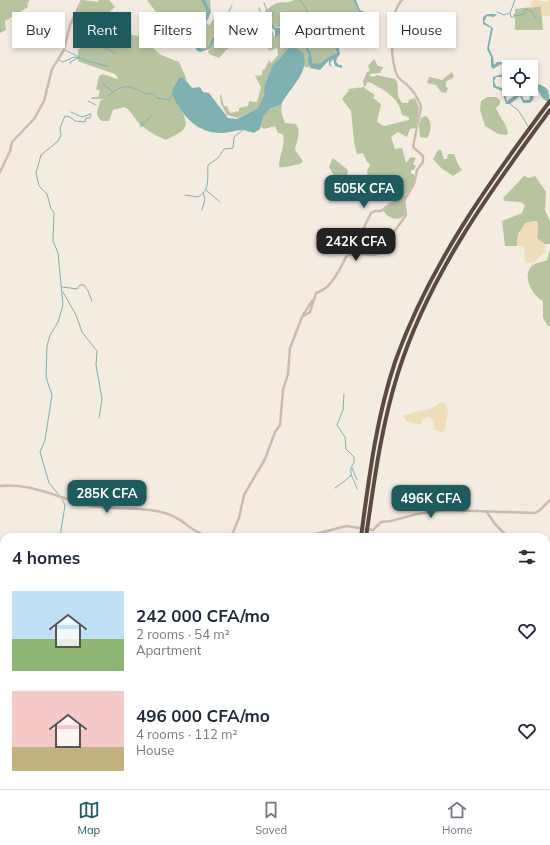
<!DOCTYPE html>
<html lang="en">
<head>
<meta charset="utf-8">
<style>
  body { margin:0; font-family:Mulish,sans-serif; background:#f6f6f7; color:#1f2937; height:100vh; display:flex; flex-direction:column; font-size:15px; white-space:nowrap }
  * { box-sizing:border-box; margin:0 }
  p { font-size:13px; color:#747a83 }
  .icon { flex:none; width:22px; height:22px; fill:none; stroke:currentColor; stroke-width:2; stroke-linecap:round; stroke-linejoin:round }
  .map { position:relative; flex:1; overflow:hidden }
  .sheet { position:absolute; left:0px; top:533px; width:550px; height:256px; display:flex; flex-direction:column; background:#fff; border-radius:12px 12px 0 0; box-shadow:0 2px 6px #0003 }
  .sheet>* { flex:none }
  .hud { position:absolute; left:12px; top:12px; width:526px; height:36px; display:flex; gap:8px }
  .buttons { position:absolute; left:502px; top:60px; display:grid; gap:8px }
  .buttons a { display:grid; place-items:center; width:36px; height:36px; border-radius:0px; background:#fff; box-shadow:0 2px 6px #0003; font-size:20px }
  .price { position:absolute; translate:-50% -34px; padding:0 9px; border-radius:8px; background:#1f5a5e; color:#fff; font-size:13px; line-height:26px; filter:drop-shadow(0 1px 2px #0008) }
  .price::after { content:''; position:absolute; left:50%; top:24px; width:12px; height:9px; margin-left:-6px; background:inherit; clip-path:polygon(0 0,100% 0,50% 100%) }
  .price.on { background:#222; color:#fff }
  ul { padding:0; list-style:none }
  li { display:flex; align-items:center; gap:12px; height:100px; padding:0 12px }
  li span { display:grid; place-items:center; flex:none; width:112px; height:80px; border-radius:0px; color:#555 }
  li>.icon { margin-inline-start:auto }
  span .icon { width:48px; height:48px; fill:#fffc; stroke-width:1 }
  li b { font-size:17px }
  h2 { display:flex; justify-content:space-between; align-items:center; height:48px; padding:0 12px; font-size:17px }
  .pill { padding:0 14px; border-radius:0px; background:#fff; box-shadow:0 2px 6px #0003; font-size:14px; line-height:36px }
  .pill.on { background:#1f5a5e; color:#fff }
  .dock { display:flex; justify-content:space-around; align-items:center; height:56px; border-top:1px solid #e0e1e3; background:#fff; font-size:11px; color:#747a83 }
  .dock a { display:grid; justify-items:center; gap:2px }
  .dock .on { color:#1f5a5e }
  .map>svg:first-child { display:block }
</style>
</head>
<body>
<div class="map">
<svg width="550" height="789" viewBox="0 0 550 789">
  <rect width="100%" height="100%" fill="#f4ebe1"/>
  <!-- green -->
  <g fill="#b8c4a0" fill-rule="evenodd">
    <path d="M0,0H30L27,4L28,7L5,21L6,30L0,33Z"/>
    <path d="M82,0L98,2L99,0H109L115,7L102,19L85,16L73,18Z"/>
    <path d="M147,0H210L211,11L205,21L206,23L209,25L219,13C229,10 231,17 237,23L248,24L251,27H234L238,30H251L240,41L211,39L208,48L200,50L196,47L192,38L189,39L176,25L159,16Z"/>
    <path d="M294,0H353L362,18C351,27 343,24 334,39L338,37L335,49L336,54L325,59L322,64H313L311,53L303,40L304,32L293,22L276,28L272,23L261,22V15C265,12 272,4 277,3C284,1 288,4 294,0Z"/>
    <path d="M541,6L543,30H515V9Z"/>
    <path d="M110,22L120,33L139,36L161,55L179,62L187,80L184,78L172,95C177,104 192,121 183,130C179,134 171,137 166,140C158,137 142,128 137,121C132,115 131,110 124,107L113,110L109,121H102C93,114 99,109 100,101L110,95L103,99H91L92,97H98L100,91L96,89L99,76L103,74L117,79L118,78L115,74L80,62L78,61V51L100,23Z"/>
    <path d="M292,28L296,38L300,39L309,55V67H304L305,65L281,56L271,70L261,104L258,108L238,118L227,115L221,104L220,95L221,94L224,106H227L230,113L239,111V108L248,106L249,101L257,102L261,87L255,76L262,75V70L265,69L269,60L271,63L278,55L277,48L270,51C262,41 259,39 247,47L246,42L254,33H263L270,29L273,32L274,37L280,34L285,36L286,31Z"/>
    <path d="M215,40L235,44L226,50L219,58L209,54L208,52L211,44Z"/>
    <path d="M374,59L378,66L383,67L380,73L370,74V76L374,77L376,75L395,79C401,86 394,92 402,103H408L409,100L415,98L419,108L416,128L410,129L407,137L398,132L391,137L395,149L402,148L406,163L411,157L416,158L413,164L416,166L414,170H411V173L416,176L411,190L403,196L405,214C398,223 387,218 383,210L394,201L391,199V195H394L392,191L389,190L384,192L381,199L375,200L372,194V189L369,187L367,170L369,168L370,164L367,162L363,153L357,154L354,142L351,111L342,99L349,90L348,89L364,87L363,81L367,72L370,71L368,66ZM368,82L372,83C386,92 399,97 402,115L409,117V120L384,126L377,122L381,104L373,98L375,95L364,88Z"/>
    <path d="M452,72L454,77L446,82V87L448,88L446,93L441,92L436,85L427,83L429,77L442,80Z"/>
    <path d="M487,97H496L500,100V104L496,108C499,117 507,123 508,134L506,135L498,134L485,126L480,110L481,101Z"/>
    <path d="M282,102L281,111L285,123L296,124C302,133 296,141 295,150L303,161L300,164C292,165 287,168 279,167C279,155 286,145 283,134L278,133L275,126L264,129L261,127C262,110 268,111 281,105Z"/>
    <path d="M426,116C432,121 432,131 427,138L420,137L419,125L421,118Z"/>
    <path d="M438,150H441L444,159H447L448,154H454L458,164L462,170L453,176L440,167L433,159Z"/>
    <path d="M333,158L348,170L347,176H334L329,167Z"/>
    <path d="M524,176L529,178L535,176L546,192L545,210L550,222V244H542L537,238L538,223L536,221L530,222L518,234L517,246H505L502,221L522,213L525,205L521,202L505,201L503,198Z"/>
    <path d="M550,249V326H548L543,318V301C533,296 523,279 530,268C534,262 541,263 547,260Z"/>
  </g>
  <!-- sand -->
  <g fill="#efdcb8">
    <path d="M534,0L547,2L550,0V16H542L541,6L531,8V3Z"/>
    <path d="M536,221L538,223L537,238L545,244V252L534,262L526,263L524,258L525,249L522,246H517L518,234L525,223Z"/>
    <path d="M441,402L446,404L448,412L444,431L441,432L435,430L433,421L429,417L422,419L421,425L406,421L403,416L418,411L430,409Z"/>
  </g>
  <!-- water -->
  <g fill="#7fb0b2">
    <path d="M353,0H356L360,10L365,12L366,16L362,24L359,23L355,27L351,26L343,32L344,34L338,45L340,54L337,58L336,62L339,65H342V68L335,66L333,59L330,63L332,67L329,65V60L320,70L310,68L308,61L309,55L300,39L302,31L295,25L281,30L280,34L275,38V30L266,24L250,33L242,43L232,44L215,40L209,49L200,52L196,49V47L200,50L208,48L212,38C237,38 229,49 251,30H238L234,27L255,28C264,25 260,19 272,23L275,28H279L293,22L304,30L303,39L311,53L313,64L322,63L325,59L337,53L335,49L338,37L332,40V36L343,27L362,18Z"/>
    <path d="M487,14H497L494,17L487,16L484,22L493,28L489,48L493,57L494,65L497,62H502L509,68L503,77H496L494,81L496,86L504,89L507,101L520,92L524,100H529L532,89L534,86L531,84V81C537,85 543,84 548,90L550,103L542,98L537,88L534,90L533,100L530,103H523L520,96L510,104H506L502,91L493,87V77L502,74L505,69L501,64L493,69L491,66V57L487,49L491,28L483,24V17Z"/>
    <path d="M289,48H296L303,53C311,72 288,89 281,105L270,109L263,117L260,129L254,133C250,132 245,130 242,130C236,130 229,133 223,133C197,134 183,116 172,95L173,88L180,77L184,78L192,88L200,87L203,92L209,93L228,118L237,119L258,108L264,95L265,85L273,65Z"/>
  </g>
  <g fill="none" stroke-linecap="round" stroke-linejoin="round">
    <!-- stream -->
    <g stroke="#7fb0b2" stroke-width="1">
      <path d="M300,0L308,12L316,16"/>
      <path d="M515,0L510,13L511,17H515L514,14L516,16L524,14V11L526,9L531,11L536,18"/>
      <path d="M203,1V0"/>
      <path d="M264,3L270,18"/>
      <path d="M232,5C228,12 226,22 233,28"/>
      <path d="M259,8L264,22"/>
      <path d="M497,12L504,15L509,13"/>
      <path d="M270,23L272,15L275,10"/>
      <path d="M177,24L186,35L197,43"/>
      <path d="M0,29L1,31"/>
      <path d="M83,37L93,46"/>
      <path d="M95,41L102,48H106L116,54"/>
      <path d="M65,50L87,61L108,66"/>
      <path d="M59,60L63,62L74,57L79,58"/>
      <path d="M71,64L70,62L78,58"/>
      <path d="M103,84L113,92"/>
      <path d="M109,96C121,83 132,85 145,94L152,93L157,98L169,100L172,95"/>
      <path d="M88,101L96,105"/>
      <path d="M510,104L518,110L528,126"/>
      <path d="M71,112L82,117L91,114"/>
      <path d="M140,126L143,122"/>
      <path d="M141,127L151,116"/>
      <path d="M206,190L220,202"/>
      <path d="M185,195L197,197C211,192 207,176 208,165L218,158L224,149L233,148L234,137L243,130"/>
      <path d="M202,210L205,199L203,193"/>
      <path d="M62,287L77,289L80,285H84L88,291L92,301"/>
      <path d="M63,292L76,315L82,332L97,351L96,365L102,399L99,418"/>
      <path d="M344,394L343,410L337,425L345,437L346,449L354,457V463C346,472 355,480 357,489"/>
      <path d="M352,468L357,480"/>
      <path d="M335,488L346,480L351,475"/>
      <path d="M59,495L49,483L40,452L45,440L52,395L46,377L47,346L50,335L58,322L63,305L58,253L53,241L54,212L51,209L47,194L39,186L36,173L41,155L58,141L61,135L60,128L65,116L70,117L75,121L85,122L86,118H90L91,115"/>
      <path d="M60,537L65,505L62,499"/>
    </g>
    <!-- river -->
    <path stroke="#7fb0b2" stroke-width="3.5" d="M200,50L198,49L194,32L206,19L209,12L203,0"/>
    <!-- minor -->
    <g stroke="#cdbbac" stroke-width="2.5">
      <path d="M0,172L10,151L12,142L34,119L44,101L52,69L64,50L70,25L82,0"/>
      <path d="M351,254L371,213L375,211H381L390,204L408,195"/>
      <path d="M303,315L312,301"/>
      <path d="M0,486C32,482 62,500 92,506C117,510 144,506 168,514C187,521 190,532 211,537"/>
      <path d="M486,511L495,524L508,537"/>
      <path d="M231,537L239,518L244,495L265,459L275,432L280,425L283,390L288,374L290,348L302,317L310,312L316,293C329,289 334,279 341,267C343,264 344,259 347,256C355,250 374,260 386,250L392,235L406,215L404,201L414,184L417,170L423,162V156L413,147L421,107C418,98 413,90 406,84C403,81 398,79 397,75C390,59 389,13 402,0"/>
      <path d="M305,537L346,526L373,530L381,522L391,521L417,514L446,510L535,513L540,510L550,500"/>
      <path d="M546,561L550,563"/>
      <path d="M106,789L108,785"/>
    </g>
    <!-- highway -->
    <g stroke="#5c4a42" stroke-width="4">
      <path d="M361,537C369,478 376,419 395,362C429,266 489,182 550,101"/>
      <path d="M366,537C374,482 381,427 398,373C429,275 490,191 550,110"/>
      <path d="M328,789V785"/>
      <path d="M333,789V785"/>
    </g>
  </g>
</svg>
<div class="buttons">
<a><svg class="icon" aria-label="locate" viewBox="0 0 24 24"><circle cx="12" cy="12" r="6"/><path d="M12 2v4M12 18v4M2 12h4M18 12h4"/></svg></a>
</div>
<b class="price" style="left:364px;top:209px">505K CFA</b>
<b class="price on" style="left:356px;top:262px">242K CFA</b>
<b class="price" style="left:107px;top:514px">285K CFA</b>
<b class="price" style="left:431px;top:519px">496K CFA</b>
<div class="hud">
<a class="pill">Buy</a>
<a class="pill on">Rent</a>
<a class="pill">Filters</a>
<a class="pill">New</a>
<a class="pill">Apartment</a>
<a class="pill">House</a>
</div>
<section class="sheet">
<h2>4 homes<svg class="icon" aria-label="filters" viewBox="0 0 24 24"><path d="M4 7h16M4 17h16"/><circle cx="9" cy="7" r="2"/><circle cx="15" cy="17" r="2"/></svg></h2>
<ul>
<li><span style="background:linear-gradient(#bfe0f5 60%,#8fb573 0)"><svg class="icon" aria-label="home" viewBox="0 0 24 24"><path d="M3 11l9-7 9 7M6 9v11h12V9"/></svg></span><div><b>242 000 CFA/mo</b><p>2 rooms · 54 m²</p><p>Apartment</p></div><svg class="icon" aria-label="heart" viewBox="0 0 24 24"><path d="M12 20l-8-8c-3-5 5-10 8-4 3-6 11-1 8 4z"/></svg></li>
<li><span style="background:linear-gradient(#f6c9c9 70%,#c2b280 0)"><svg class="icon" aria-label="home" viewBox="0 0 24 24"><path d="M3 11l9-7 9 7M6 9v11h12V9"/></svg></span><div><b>496 000 CFA/mo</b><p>4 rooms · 112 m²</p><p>House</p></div><svg class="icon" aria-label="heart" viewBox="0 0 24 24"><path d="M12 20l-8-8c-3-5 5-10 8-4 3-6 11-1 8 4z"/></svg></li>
</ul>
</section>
</div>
<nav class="dock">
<a class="on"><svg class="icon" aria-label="map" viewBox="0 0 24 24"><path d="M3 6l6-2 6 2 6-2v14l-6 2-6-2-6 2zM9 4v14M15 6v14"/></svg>Map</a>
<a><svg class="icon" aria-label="saved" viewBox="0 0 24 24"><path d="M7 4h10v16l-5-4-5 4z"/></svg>Saved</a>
<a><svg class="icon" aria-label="home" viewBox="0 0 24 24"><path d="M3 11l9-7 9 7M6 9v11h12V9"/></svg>Home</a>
</nav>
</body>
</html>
